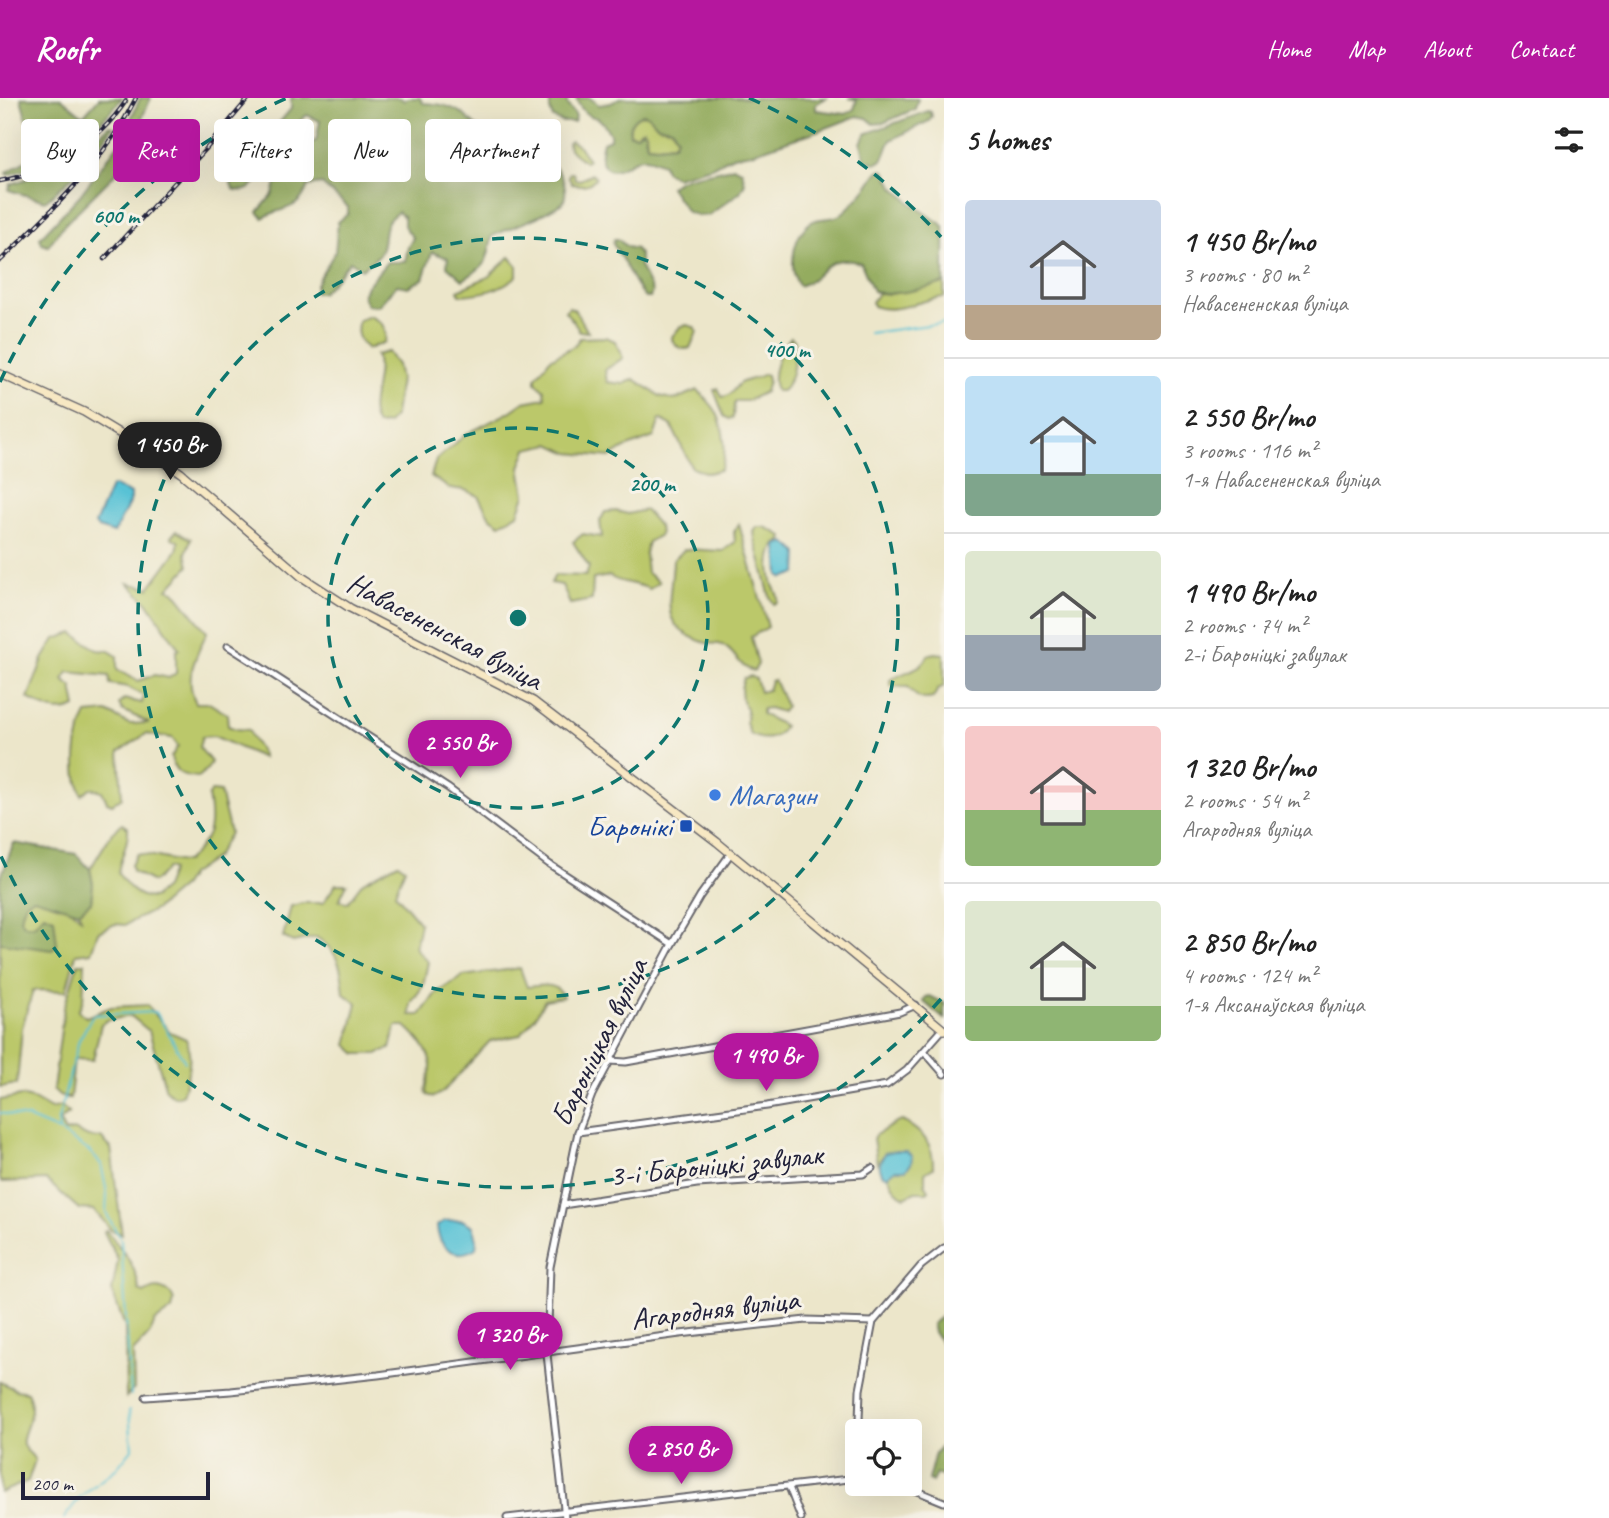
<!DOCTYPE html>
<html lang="en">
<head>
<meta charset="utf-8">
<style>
  body { margin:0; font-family:Caveat,sans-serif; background:#f6f6f6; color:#222; height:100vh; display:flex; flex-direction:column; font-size:26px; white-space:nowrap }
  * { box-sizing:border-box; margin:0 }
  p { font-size:23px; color:#767676 }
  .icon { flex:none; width:38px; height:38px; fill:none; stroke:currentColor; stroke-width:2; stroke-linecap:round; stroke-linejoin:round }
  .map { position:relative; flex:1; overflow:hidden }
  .panel { display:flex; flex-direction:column; background:#fff; width:665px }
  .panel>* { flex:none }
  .top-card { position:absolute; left:21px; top:21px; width:665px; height:63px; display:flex; gap:14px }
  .controls { position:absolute; left:845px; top:1321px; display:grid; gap:14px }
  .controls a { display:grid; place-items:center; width:77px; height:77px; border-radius:7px; background:#fff; box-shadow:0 7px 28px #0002; font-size:35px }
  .scale { position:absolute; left:21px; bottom:18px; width:189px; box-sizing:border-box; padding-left:7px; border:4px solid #22223b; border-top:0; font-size:19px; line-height:24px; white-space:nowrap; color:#22223b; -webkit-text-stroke:5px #f7f3e8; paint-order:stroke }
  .price { position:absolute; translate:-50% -60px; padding:0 16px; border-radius:24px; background:#b5179e; color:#fff; font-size:23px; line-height:46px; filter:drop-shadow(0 2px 4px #0008) }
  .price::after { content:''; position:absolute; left:50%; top:42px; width:21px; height:16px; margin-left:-10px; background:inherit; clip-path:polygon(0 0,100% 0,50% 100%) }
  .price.current { background:#222; color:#fff }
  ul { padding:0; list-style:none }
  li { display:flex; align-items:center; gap:21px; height:175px; padding:0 21px }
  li+li { border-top:2px solid #e0e0e0 }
  li span { display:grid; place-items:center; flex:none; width:196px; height:140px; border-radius:7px; color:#555 }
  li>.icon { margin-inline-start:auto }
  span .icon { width:84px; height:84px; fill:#fffc; stroke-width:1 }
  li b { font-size:30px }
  h2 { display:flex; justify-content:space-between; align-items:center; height:84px; padding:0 21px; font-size:30px }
  .chip { padding:0 24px; border-radius:7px; background:#fff; box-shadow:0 7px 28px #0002; font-size:24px; line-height:63px }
  .chip.current { background:#b5179e; color:#fff }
  header { display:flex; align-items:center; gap:42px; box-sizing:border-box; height:98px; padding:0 35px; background:#b5179e; color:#fff }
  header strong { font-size:33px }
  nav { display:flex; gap:38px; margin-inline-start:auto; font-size:24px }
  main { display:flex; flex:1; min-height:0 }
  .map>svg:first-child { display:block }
</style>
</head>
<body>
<header>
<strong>Roofr</strong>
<nav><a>Home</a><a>Map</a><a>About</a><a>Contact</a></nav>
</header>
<main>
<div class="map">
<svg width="944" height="1420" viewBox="0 0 944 1420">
  <rect width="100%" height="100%" fill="#f7f3e8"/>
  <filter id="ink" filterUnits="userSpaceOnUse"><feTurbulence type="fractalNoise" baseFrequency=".0143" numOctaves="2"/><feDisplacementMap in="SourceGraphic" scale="14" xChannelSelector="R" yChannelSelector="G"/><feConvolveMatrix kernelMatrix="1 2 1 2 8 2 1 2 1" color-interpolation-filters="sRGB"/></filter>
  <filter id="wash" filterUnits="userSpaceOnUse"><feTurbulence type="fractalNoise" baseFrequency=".00686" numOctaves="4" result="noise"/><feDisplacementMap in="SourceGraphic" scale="28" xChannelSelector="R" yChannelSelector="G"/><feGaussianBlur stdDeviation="1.57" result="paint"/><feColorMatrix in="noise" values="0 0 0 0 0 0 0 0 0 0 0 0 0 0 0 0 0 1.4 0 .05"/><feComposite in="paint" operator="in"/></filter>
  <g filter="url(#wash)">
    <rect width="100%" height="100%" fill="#ece6ca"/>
    <!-- green -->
    <g fill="#bbc86a" stroke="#6e7552" stroke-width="2">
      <path d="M643,16L649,17L658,28L671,30L677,40L674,46L657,48L647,47L646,34L641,32L636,37L630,36C628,26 634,19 643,16Z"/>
      <path d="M571,43L580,49L588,62L585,64L569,51L568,45Z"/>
      <path d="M570,75H573L575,81L580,82L592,76L596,79C590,88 582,88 572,86L568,78Z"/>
      <path d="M510,159L517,167V178C500,192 482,196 460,197L458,192L488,179Z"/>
      <path d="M944,185V199C921,201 896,217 873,208L872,204L878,195L891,196Z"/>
      <path d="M569,209L574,211L588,234L579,233L577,228L565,213Z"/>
      <path d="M370,218C383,225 387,229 385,244L368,251C358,242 355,235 359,222Z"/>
      <path d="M687,227L694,229L697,234L690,250C681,253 675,248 671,240L680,229Z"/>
      <path d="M606,239L615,243L623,260L605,272L607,284L624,286L634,281L660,298L674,302L698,292C704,299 713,307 717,315C724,330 728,358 720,372L708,375L692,370L671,327L660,321L654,339L625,350L610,359L569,355L550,346L527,351L520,369L525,397L518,416L500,426L490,419L478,398L465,392L449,390L431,378L436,362L466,336L508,315L524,304L545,300L544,292L536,284V279L550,261L574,248L580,240Z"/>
      <path d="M791,239L795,243C794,259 795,282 782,293H776C769,277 780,251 791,239Z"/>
      <path d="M388,254L397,267L400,281L395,317L388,326L377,327C364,309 383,282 376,257Z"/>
      <path d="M764,276L767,277L768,283L765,294L747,303H736L734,306L733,320L729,321L724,318L714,292L718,290L722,299C733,298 732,291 740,285C748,281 756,281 764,276Z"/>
      <path d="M645,412L659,428L660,437L648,444L645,455L647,475L659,484L649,491C635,484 623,487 609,478L593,481L592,502L570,506L562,487L551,485L555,477L586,478L589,469L573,444L583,436L602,439L600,423L605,414L616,413L628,416Z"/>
      <path d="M739,426L768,529L751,539L758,566L754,573C739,571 736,553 722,547C717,545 710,546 706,545C655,529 672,502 673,462L685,451L723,453L735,444L734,434Z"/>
      <path d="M757,429H765L783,438L782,443L776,446C769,458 769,473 773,487C776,495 779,496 778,504L774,506L770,499L755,441L754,434Z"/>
      <path d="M176,433L191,441L186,455L189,468L168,491L174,493L207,534C196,559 183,580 196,605H209L227,616L228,628L236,631L249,632C251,643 261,649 263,660L214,638L202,639L199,649L211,664L208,670L199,679C182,678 175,676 171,659L178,648L172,640L146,636L119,654L122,699L112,706L107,704L102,693L90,690L82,697C72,674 75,638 87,616L107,614L129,626L149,625L122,612L119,606L124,601L142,605L144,598L128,589L110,586L109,578L68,574L63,582L72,589L76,609C57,618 45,610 28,600L43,561L55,541L73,535L97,552L109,553L117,558V572L138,583L155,577L169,580L176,575V553L179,551L147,504L128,485L149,490L177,452L179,444L171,439Z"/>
      <path d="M934,555L944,556V588L938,591L933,600C920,603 916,599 908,589L890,588V582C902,574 923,572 928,557Z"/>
      <path d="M751,578L756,581L760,594L768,592L771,583L774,582L786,608L782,614L769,610L762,611V616L784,628C778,643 762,643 750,636L746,624L747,612L742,603L741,590L744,580Z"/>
      <path d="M212,693L220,694L230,735L216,759L190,777L183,788L155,812L125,827L115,826L98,834L91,854L76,856L66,893L33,892L22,930L17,986L0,989V793L8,777L68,809L81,820L79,814L91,804L93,786L90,771L112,735L122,726L128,730C129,747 120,759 118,775C127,788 137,800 153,800L165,790L172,772L168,770L153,784L132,773L131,767L137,756C154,756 168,763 186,764C210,740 214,732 208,698Z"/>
      <path d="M398,765L405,770L395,795L420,825L415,850L428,864L423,888L411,905L410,917H420L436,895L463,878L520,870L527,889C540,888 557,883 563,899L545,902L535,919L520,937L490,943L443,994L434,999L427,997C424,985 431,979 431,968C430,952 416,938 405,928H396L390,950L377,956H357L347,947L357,905L344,896C342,870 339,853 316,839L293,844L283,839L291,808L303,805H323L336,786H347L339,802L347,805L363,784Z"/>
      <path d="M78,865H85L83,902L78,913L86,919L111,909L147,907L170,934L186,941C193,960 188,978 182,997L174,999L166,992L149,933L131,918L108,922L101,926L93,962L74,961L70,1001L59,997L53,991L64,910Z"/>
      <path d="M21,998L35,1002L51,1011L61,1008L69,1015L59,1023L65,1034L74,1032L88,1039L101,1040L111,1050L122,1136L111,1132L94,1112L79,1111L46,1082L2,1084L0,1082V1002Z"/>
      <path d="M902,1023C923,1034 934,1046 933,1070L925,1075V1086L929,1092L927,1094H915L905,1099C895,1095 893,1088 888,1078L895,1072L885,1055L877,1066L873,1041L875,1037C885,1033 892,1025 902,1023Z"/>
      <path d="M106,1132C121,1151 137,1167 139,1192L144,1195C155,1188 161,1189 171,1196L174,1203L172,1212L155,1224L149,1237L133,1254L134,1291L126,1299L125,1229L112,1193L118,1162L104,1134Z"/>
      <path d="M0,1284L16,1292L27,1294C40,1317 17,1337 24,1349C26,1353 32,1356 35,1362L28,1383L0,1395Z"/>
    </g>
    <!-- forest -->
    <g fill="#94ac5e" stroke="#5b674c" stroke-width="2" fill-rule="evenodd">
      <path d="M21,0H61L83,18L99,0H122C92,39 55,64 8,77L6,75L35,57Z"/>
      <path d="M140,0H151L118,73L64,127L48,148L42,146L40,140L80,97L122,41Z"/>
      <path d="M291,0H401L404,3L408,0H420L423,5C438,6 451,7 464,17C469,21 474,28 481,31C490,36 503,34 513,38C536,47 575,77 563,105L537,119L492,138C487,165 487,167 463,182L447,168L448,160L432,154L423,181L408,189L397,187L378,208L367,207L363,198L367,188L387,164H405L408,149L413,140L404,128V119L398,114C378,127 388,139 380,155C377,161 367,166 362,171L350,163L332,185L321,195H315L316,186L335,154L338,124L348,116V109L322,86L308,88C298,115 284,107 263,120L258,114L273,96L276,85L269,80L260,79C252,89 247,96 233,91L230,82L291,11ZM307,17L320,23L316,43L308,46L299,42L295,34L297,25Z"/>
      <path d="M550,0H567V6L576,18L574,24H562L553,20L550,11Z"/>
      <path d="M576,0H590L599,7L611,5L620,0H826L816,6V12L846,16L854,11L857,2L849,0L918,1L915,11L883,25L874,26L867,20L857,18L826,30L752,55L733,58L711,69L676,79L665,73L663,66C656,64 650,59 642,60C629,61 613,82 603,66C599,59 601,52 603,44L610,41V36L604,26L598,20C586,19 580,11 576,0ZM643,16L649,18L658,28L672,30L677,40L674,46L657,48L647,47L644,31L636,37L630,36C628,26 634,19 643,16Z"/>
      <path d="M928,13L931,14L932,19L929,23L891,42C884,53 886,73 865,61L861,45L865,36Z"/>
      <path d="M110,27L113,29C91,59 74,80 45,103L9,92L11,86L36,78L78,57Z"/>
      <path d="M733,69L742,73L745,85L740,94L709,117L699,118L687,114L670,89C685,74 714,77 733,69Z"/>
      <path d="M880,72L885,73L893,88L911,105L944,128V185C925,190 891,200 873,193L861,165C821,154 826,180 799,188C787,169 794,134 813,123C821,119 832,122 840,117C849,110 860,98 867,89C872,83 874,76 880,72Z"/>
      <path d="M614,141H618L627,149L636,151L640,158V168L652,193L650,200H645C631,183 625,163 613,146Z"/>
      <path d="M14,745L76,756L90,771L93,786L91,804L79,814L34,800L26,804L20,821L25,827H34L44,816L54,820L57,847L52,852L0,845V781Z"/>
      <path d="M930,898L944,905V921L923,903L926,899Z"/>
      <path d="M941,1219H944V1249L934,1234L932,1226Z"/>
      <path d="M944,1346V1379L936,1376L932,1384L928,1382L935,1355Z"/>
    </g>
    <!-- water -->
    <g fill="#59c2d5" stroke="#3e7288" stroke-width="2">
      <path d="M114,388L131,396V401L114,435L98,430L95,426L111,389Z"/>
      <path d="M785,444L798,455L797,475L783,480L779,477L777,447Z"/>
      <path d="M894,1053H906L912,1058L911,1066L906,1072H895L888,1078L883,1077C877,1068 880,1064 885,1055Z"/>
      <path d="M462,1122L473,1128L477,1141L476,1150C455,1163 438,1149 437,1128L444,1123Z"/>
    </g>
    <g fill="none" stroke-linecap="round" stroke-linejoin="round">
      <!-- stream -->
      <g stroke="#59c2d5" stroke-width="2">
        <path d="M869,235L944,225"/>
        <path d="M0,1015L28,1020L59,1033"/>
        <path d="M131,1297L121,1142L106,1115L107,1095L101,1066L89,1053L59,1033L58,1022L79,942L93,917L156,914L185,964"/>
        <path d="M64,1420L81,1398L117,1370L132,1351L129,1312"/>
      </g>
    </g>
  </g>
  <g filter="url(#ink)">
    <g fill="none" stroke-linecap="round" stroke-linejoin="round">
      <defs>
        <g id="minor">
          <path d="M228,548L448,690L549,766L672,846"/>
          <path d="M924,953L944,976"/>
          <path d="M610,963L626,964L900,914L916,907"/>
          <path d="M578,1034L767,1008L887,987L907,972L943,931"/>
          <path d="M563,1107L697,1086L863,1076L872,1070"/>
          <path d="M146,1299L231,1293L378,1277L680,1236L806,1222L873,1224"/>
          <path d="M858,1355L860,1292L873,1224L921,1168L944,1150"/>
          <path d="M900,1386L944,1404"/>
          <path d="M789,1389L801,1420"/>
          <path d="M507,1420L858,1380"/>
          <path d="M565,1420L547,1256L550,1169L578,1034L592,997L672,846L700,798L731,755"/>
        </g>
        <path id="secondary" d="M0,276L84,314L147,352L181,375L302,479L350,510L533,603L717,744L944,932"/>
      </defs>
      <!-- minor casing -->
      <use href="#minor" stroke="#69676d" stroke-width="9"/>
      <!-- secondary casing -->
      <use href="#secondary" stroke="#69676d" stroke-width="10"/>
      <!-- minor -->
      <use href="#minor" stroke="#fff" stroke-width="5"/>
      <!-- secondary -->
      <use href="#secondary" stroke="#f7e8c3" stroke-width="7"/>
      <defs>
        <g id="rail">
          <path d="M0,83C51,74 97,46 126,3"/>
          <path d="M104,161L205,52L249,0"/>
          <path d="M0,163C52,112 103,66 136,0"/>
        </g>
      </defs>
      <!-- rail casing -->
      <use href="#rail" stroke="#22223b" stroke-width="4.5"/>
      <!-- rail -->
      <use href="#rail" stroke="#f7f3e8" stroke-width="2" stroke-dasharray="5" stroke-linecap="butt"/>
    </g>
  </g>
  <!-- distance rings -->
  <g fill="none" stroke="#0f766e" stroke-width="3.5" stroke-dasharray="12 9">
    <circle cx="518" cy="520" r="190"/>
    <circle cx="518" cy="520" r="380"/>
    <path d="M941 901A569 569 0 0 1 0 756M0 284A569 569 0 0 1 287 0M749 0A569 569 0 0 1 941 139"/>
  </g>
  <!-- markers -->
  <circle fill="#3f7fe0" stroke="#f7f3e8" stroke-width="2.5" cx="715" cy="697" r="7"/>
  <rect fill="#1a4fb4" stroke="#f7f3e8" stroke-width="2.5" x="679" y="721" width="14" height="14" rx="3.5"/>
  <g text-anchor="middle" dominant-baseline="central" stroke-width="6" stroke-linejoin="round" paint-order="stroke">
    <!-- street labels -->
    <g font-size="30" fill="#22223b" stroke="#f7f3e8">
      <text transform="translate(445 533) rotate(28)">Навасененская вуліца</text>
      <text transform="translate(599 944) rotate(-64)">Бароніцкая вуліца</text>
      <text transform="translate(716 1067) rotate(-6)">3-і Бароніцкі завулак</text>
      <text transform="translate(715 1211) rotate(-7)">Агародняя вуліца</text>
    </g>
    <!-- shop labels -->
    <g font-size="30" fill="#366cbe" stroke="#f7f3e8" text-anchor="start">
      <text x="729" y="697">Магазин</text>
    </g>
    <!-- transit labels -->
    <g font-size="30" fill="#164399" stroke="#f7f3e8" text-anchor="end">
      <text x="672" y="728">Баронікі</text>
    </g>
  </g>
  <circle cx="518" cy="520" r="10" fill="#0f766e" stroke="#f7f3e8" stroke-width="3.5"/>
  <g font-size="21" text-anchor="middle" font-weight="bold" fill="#0f766e" stroke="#f7f3e8" stroke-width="6" stroke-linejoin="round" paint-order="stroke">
    <text x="116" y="125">600 m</text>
    <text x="787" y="259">400 m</text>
    <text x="652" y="393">200 m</text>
  </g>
</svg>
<div class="controls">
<a><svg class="icon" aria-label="locate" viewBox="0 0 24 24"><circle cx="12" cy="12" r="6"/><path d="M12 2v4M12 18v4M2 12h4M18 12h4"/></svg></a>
</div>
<div class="scale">200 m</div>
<b class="price current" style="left:170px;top:384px">1 450 Br</b>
<b class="price" style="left:460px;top:682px">2 550 Br</b>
<b class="price" style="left:766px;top:995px">1 490 Br</b>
<b class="price" style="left:510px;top:1274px">1 320 Br</b>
<b class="price" style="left:681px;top:1388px">2 850 Br</b>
<div class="top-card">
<a class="chip">Buy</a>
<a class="chip current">Rent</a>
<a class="chip">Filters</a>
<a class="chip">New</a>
<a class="chip">Apartment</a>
</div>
</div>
<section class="panel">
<h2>5 homes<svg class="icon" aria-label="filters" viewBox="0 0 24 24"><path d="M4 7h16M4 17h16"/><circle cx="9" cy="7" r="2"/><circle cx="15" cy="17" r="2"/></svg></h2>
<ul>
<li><span style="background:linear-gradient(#c9d6e8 75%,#b9a48a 0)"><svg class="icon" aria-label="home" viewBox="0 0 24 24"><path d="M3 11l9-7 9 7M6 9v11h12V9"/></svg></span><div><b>1 450 Br/mo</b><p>3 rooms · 80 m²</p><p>Навасененская вуліца</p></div></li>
<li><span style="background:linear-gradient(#bfe0f5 70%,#7fa58c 0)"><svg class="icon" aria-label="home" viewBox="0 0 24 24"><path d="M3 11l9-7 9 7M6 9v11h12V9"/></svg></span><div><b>2 550 Br/mo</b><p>3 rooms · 116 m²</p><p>1-я Навасененская вуліца</p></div></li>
<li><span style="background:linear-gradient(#dfe7d0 60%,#9aa5b1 0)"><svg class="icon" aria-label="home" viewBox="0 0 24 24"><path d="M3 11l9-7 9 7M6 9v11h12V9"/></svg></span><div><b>1 490 Br/mo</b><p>2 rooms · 74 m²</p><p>2-і Бароніцкі завулак</p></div></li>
<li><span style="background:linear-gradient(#f6c9c9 60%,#8fb573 0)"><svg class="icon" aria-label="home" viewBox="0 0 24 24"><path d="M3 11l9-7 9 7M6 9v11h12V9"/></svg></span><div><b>1 320 Br/mo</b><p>2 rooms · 54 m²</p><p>Агародняя вуліца</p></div></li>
<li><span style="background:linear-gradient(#dfe7d0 75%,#8fb573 0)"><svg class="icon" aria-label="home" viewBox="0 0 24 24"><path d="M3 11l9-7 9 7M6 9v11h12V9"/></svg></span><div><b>2 850 Br/mo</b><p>4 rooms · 124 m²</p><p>1-я Аксанаўская вуліца</p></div></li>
</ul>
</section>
</main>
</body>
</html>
